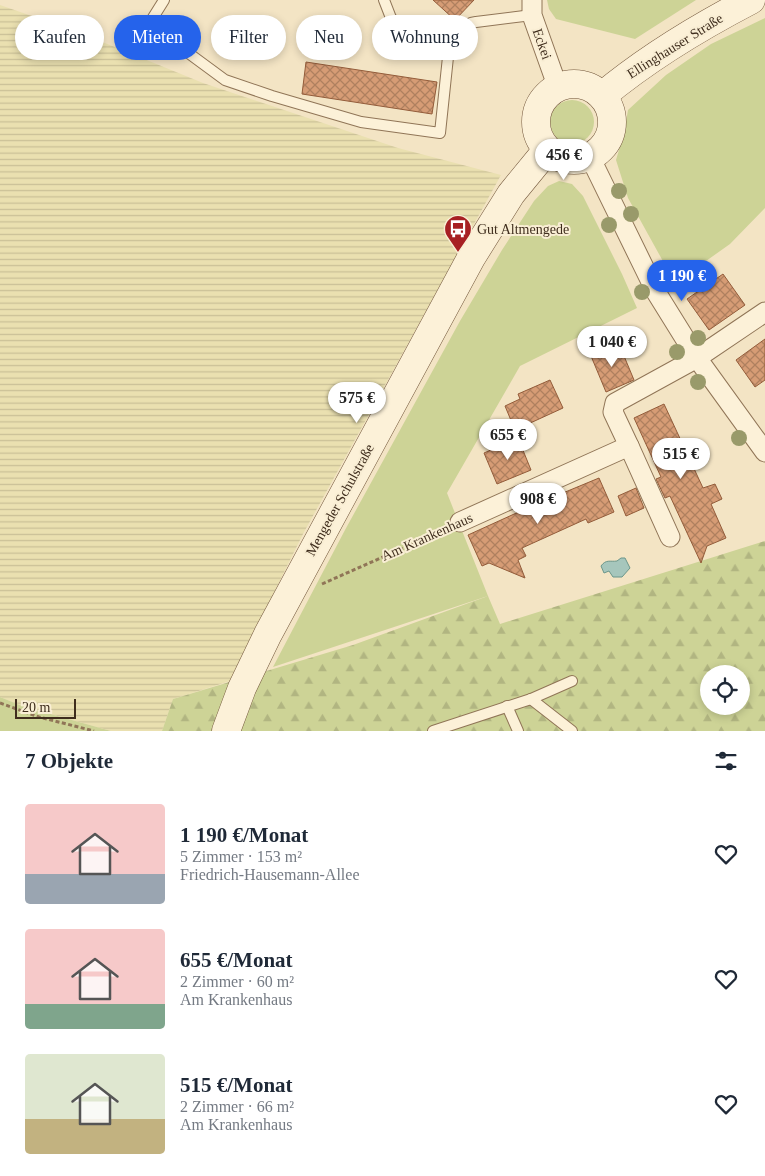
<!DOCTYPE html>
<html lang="de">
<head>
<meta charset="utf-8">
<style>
  body { margin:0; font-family:Georgia,serif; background:#f2f2f3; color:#1f2937; height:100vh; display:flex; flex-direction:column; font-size:19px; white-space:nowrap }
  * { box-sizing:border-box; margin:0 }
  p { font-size:16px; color:#747a83 }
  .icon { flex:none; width:28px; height:28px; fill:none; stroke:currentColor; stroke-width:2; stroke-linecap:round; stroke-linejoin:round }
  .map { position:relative; height:731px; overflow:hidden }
  .panel { display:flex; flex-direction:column; background:#fff; flex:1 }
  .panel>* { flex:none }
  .top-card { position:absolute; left:15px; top:15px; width:500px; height:45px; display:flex; gap:10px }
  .tools { position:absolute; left:700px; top:665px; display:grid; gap:10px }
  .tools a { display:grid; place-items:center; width:50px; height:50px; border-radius:50%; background:#fff; box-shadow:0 2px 8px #0003; font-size:25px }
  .scale { position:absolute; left:15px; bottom:12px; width:61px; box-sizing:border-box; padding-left:5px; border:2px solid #3f2d1d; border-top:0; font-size:14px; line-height:18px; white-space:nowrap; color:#3f2d1d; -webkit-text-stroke:4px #f9eed4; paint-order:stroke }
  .price { position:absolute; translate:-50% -42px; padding:0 11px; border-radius:18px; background:#fff; color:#222; font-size:16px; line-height:32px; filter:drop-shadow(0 1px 2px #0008) }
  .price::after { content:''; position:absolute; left:50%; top:30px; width:15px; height:11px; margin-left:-8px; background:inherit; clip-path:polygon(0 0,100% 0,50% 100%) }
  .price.active { background:#2563eb; color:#fff }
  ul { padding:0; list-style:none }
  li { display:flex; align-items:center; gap:15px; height:125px; padding:0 25px }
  li span { display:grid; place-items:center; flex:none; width:140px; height:100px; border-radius:5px; color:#555 }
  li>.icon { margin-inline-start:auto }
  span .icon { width:60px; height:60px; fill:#fffc; stroke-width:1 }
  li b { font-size:21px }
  h2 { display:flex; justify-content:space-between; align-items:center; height:60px; padding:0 25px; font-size:21px }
  .tag { padding:0 18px; border-radius:22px; background:#fff; box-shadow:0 2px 8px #0003; font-size:18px; line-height:45px }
  .tag.active { background:#2563eb; color:#fff }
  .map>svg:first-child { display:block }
</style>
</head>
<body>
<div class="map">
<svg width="765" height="731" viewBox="0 0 765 731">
  <defs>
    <pattern id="farmland-rules" width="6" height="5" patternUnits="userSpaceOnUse" patternTransform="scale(1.25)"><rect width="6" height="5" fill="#eae0b0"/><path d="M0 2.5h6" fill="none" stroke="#cac097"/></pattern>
    <pattern id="forest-firs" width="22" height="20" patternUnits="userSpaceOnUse" patternTransform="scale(1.25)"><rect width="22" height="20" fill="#cdd396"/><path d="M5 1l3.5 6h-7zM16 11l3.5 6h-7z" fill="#b1b581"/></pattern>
    <pattern id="building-cross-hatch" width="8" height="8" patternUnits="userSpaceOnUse" patternTransform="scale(1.25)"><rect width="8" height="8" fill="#d69c75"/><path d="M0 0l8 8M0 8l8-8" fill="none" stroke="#af805f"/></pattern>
  </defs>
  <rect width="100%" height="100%" fill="#f3e4c4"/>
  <!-- farmland -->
  <path fill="url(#farmland-rules)" d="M0,5L78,32L203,83L398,148L501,175L303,534L230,681L173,699L162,731H111L22,706L0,697Z"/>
  <!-- green -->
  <g fill="#cdd396">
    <path d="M547,0H696L635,39L556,19L549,9Z"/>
    <path d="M765,18V208L730,244L675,283L628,198L616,160L624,133L628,110L666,75L711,44Z"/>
    <circle cx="572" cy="122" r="22"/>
    <path d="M559,181L572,184L583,196L622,274L637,308L520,366L447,493L488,596L273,667L345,530L460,321L502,250L534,201L548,186Z"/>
    <path d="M0,697L22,706L111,731H0Z"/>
  </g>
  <!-- forest -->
  <path fill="url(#forest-firs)" fill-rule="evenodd" d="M765,541V731H162L173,699L353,645L488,596L500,624ZM709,674H741V706H709Z"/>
  <!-- water -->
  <path fill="#a6c6bc" stroke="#6b968b" d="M621,558H625L630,568L622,577H613L609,571L604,573L601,566C606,559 610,562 617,561Z"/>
  <!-- building -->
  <g fill="url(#building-cross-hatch)" stroke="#935c3a">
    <path d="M433,0H474L455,20Z"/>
    <path d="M306,62L437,82L432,114L302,94Z"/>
    <path d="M723,274L745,305L709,330L687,299Z"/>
    <path d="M765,339V380L755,387L736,360Z"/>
    <path d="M619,344L634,380L606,392L591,356Z"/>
    <path d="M550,380L563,408L515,430L505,406L520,399L518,394Z"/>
    <path d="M664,404L703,488L715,484L722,499L711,504L726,538L707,546L701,563L670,496L665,498L656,479L661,477L634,418Z"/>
    <path d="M518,438L531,470L497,484L484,453Z"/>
    <path d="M599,478L614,512L588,523L586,519L522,548L526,556L518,560L525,578L489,563L482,566L468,535L534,505Z"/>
    <path d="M636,488L644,508L626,516L618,496Z"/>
  </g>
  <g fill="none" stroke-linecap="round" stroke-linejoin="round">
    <defs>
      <g id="lane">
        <path d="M164,0L149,24L225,80L272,96L361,122L440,133L450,38"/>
        <path d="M384,0L391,18L406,32L422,40L450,38L471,23L476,22L532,15"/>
        <path d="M531,699L572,731"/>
        <path d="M507,706L518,731"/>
        <path d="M433,731L531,699L572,681"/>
      </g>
      <g id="street">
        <path d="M532,0V15L558,88"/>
        <path d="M590,157L656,292L697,358L765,452"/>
        <path d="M629,446L670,537"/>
        <path d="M460,522L629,446L613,412L615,403L697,358L765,312"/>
      </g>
      <g id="secondary">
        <circle cx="574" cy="122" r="38"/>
        <path d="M602,96C645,60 701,26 751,0"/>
        <path d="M226,731L242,688L268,634L471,258L511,194L547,150"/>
      </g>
    </defs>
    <!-- lane casing -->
    <use href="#lane" stroke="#907557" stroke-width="12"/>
    <!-- street casing -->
    <use href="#street" stroke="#907557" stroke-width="21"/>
    <!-- secondary casing -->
    <use href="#secondary" stroke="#72563b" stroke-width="29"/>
    <!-- path -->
    <g stroke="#907557" stroke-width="3" stroke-dasharray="4 2.5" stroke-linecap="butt">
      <path d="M322,584L444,530"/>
      <path d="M0,703L39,717L94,731"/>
    </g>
    <!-- lane -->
    <use href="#lane" stroke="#fcf1d8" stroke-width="10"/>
    <!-- street -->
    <use href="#street" stroke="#fcf1d8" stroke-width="19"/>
    <!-- secondary -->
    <use href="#secondary" stroke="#fcf1d8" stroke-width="28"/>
  </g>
  <!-- trees -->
  <g fill="#999a6a">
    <circle cx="619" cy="191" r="8"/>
    <circle cx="631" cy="214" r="8"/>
    <circle cx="609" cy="225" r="8"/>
    <circle cx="664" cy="281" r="8"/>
    <circle cx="642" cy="292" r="8"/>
    <circle cx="698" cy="338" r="8"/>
    <circle cx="677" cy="352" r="8"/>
    <circle cx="698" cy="382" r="8"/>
    <circle cx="739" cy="438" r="8"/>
  </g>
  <!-- icons -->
  <defs>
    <symbol id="bus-pin" viewBox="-11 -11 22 30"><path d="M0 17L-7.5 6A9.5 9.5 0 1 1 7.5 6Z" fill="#a72023" stroke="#f9eed4"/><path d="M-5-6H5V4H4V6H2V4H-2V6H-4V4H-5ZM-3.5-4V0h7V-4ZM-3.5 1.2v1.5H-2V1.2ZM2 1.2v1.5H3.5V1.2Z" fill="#fff"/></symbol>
  </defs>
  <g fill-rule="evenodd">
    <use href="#bus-pin" x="442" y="213" width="32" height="43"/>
  </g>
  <g text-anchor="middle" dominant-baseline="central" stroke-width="4" stroke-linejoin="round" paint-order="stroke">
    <!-- street labels -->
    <g font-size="14" fill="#3f2d1d" stroke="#f9eed4">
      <text transform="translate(542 44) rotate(71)">Eckei</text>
      <text transform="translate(675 46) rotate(-32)">Ellinghauser Straße</text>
      <text transform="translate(340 500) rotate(-61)">Mengeder Schulstraße</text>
      <text transform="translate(427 537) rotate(-24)">Am Krankenhaus</text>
    </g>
    <!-- poi labels -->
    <g font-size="14" fill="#3f2d1d" stroke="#f9eed4" text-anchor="start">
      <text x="477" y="229">Gut Altmengede</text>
    </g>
  </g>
</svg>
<div class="tools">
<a><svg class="icon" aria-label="locate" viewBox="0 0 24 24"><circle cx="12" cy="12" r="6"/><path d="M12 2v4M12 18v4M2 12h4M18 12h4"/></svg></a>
</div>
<div class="scale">20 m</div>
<b class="price" style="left:564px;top:181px">456 €</b>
<b class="price active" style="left:682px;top:302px">1 190 €</b>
<b class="price" style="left:612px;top:368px">1 040 €</b>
<b class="price" style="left:357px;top:424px">575 €</b>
<b class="price" style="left:508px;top:461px">655 €</b>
<b class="price" style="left:681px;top:480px">515 €</b>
<b class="price" style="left:538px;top:525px">908 €</b>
<div class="top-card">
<a class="tag">Kaufen</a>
<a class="tag active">Mieten</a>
<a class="tag">Filter</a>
<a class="tag">Neu</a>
<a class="tag">Wohnung</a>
</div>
</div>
<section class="panel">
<h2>7 Objekte<svg class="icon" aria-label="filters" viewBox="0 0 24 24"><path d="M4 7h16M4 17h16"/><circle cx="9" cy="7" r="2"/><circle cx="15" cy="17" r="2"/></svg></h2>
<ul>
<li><span style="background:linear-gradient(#f6c9c9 70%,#9aa5b1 0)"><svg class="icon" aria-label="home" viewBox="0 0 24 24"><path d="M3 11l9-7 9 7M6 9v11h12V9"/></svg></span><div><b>1 190 €/Monat</b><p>5 Zimmer · 153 m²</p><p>Friedrich-Hausemann-Allee</p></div><svg class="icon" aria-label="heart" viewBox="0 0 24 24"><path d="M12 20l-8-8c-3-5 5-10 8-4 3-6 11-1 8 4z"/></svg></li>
<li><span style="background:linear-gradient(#f6c9c9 75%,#7fa58c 0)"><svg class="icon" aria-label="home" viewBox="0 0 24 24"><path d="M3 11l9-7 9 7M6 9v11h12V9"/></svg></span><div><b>655 €/Monat</b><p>2 Zimmer · 60 m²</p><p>Am Krankenhaus</p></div><svg class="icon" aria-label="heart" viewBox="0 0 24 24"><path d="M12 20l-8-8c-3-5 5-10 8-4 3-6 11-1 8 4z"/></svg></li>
<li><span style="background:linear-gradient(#dfe7d0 65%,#c2b280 0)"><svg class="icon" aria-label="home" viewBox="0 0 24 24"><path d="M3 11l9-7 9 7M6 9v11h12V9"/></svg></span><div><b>515 €/Monat</b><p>2 Zimmer · 66 m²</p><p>Am Krankenhaus</p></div><svg class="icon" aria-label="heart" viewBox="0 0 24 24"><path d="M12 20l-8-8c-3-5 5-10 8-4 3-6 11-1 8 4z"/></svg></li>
</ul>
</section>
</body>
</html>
